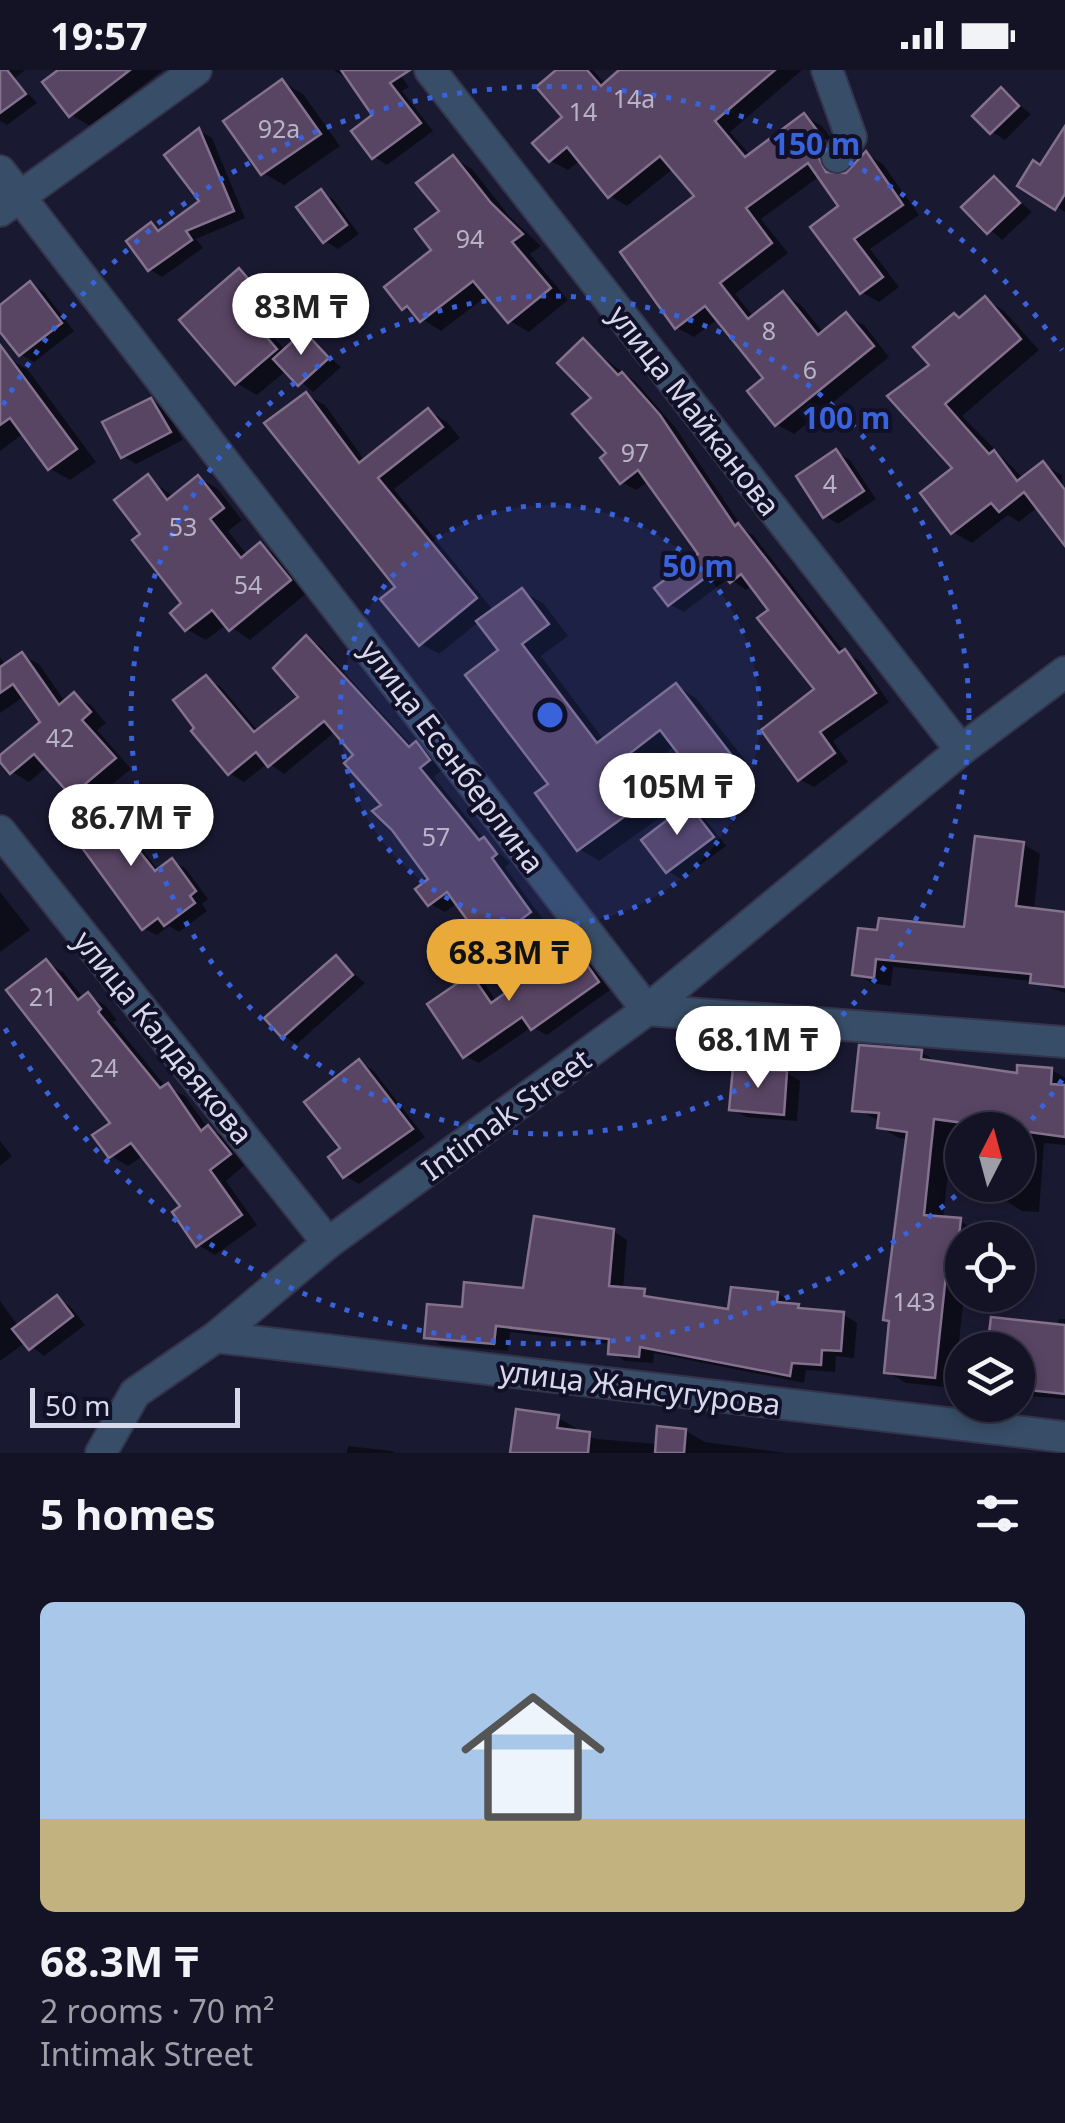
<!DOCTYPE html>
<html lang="en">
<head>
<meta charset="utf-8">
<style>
  body { margin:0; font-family:"Noto Sans",sans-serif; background:#1d1c2e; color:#f1f3f6; height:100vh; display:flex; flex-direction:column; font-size:38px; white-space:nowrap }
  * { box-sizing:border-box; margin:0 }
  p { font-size:32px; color:#9d9ea7 }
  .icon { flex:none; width:55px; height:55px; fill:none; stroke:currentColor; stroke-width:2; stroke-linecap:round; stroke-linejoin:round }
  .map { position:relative; height:1383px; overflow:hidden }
  .details { display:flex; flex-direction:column; background:#141326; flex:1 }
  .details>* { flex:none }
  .needle { width:65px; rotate:6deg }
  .buttons { position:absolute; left:945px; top:1042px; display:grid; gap:20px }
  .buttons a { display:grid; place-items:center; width:90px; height:90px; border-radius:50%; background:#141326; box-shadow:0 5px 15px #0003,0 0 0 2px #333243; font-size:50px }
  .scale { position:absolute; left:30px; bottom:25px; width:210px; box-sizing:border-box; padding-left:10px; border:5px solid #d7d8ea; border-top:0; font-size:28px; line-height:35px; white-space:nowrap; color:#d7d8ea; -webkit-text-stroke:8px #111028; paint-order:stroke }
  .price { position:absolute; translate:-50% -85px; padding:0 22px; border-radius:35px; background:#fff; color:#222; font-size:32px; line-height:65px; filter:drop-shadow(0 2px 5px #0008) }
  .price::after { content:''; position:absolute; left:50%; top:60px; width:30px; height:22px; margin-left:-15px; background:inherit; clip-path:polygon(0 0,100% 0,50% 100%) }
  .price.selected { background:#eaaa39; color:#111 }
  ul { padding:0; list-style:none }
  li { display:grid; align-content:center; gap:20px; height:530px; padding:0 40px }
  li span { display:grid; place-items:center; height:310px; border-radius:15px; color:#555 }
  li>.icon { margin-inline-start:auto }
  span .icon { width:180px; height:180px; fill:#fffc; stroke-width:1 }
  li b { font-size:42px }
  h2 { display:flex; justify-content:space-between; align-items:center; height:120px; padding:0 40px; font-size:42px }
  .status { display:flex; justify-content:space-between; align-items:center; height:70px; padding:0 50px; background:#141326; direction:ltr }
  .status svg { height:28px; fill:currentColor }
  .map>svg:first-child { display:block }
</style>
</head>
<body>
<div class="status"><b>19:57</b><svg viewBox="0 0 49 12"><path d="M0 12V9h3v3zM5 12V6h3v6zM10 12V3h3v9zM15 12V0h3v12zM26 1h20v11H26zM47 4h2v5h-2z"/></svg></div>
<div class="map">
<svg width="1065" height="1383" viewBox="0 0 1065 1383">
  <rect width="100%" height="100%" fill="#1a1932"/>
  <!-- shadow -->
  <g fill="#0007">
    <path d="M0,0H25L14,9L37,33L7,55L0,51Z"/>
    <path d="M62,0H163L90,56L71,45Z"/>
    <path d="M334,0H397L409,17L402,21L433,61L387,95L374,87L376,46L351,12Z"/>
    <path d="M560,0H593L606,15L623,0H802L730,62L751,86L805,46L822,56L841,82L835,97L838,105L847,106L866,84L883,94L919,145L870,179L899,217L879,232L861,222L842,137L820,106L761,149L788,183L735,224L754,247L783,224L800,234L824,263L846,245L864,255L889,287L794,364L776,354L767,309L718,249L694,267L677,258L698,126L674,98L627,136L610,126L581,90L568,100L551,91L566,47Z"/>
    <path d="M282,12L303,24L340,76L284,115L263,103Z"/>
    <path d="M1001,20L1031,44L1005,70L992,62Z"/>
    <path d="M1065,60V142L1021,115L1041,98Z"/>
    <path d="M199,61L212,68L245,148L196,169L203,178L162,207L149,199L152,155L161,160L203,132Z"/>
    <path d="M453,88L472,99L510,147L541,176L530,184L568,230L529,262L510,251L488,225L441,261L404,238L434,180Z"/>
    <path d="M994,109L1032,142L1002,170L965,137Z"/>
    <path d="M321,122L334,130L359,164L338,179L325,171Z"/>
    <path d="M240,201L260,213L286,244L268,260L286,281L304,264L341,297L313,322L287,300L257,325L236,313Z"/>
    <path d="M30,214L44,222L74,261L34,292L20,284L0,258V238Z"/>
    <path d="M985,229L1004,241L1039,280L962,346L1024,409L1043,394L1062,405L1065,472L1038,437L1019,452L1008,445L972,473L953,462L955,398L933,296L961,250Z"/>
    <path d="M583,272L637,313L675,357L744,460L753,465L844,582L860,591L889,632L833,671L848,692L814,717L799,709L817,620L752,515L746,520L729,508L684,542L669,534L701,485L649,411L636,420L622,412L594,329Z"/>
    <path d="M8,288L28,300L96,392L70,410L49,398L24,363L0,381V294Z"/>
    <path d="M306,325L325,335L365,391L429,341L447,352L460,368L394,419L494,541L522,521L543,533L568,566L541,586L604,670L676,616L696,628L752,699L722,722L701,710L675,676L630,710L658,749L599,791L579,779L502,581L480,551L439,584L421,574Z"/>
    <path d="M151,330L165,338L183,370L136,394L123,386Z"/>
    <path d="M836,382L850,390L876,429L838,454L825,446Z"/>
    <path d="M148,408L174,427L199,408L218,419L242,450L228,461L248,486L260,476L280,487L308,522L250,570L227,554L206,570L186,559L185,534L144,465Z"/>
    <path d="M306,568L321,577L413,677L416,674L431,683L443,699L434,707L485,770L510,793L505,797L545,852L502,882L488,874L458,833L445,842L430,834L431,810L356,685L336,661L284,704L268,693L244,712L229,703L206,608L221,617L259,662L302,627Z"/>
    <path d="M22,585L39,594L66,633L75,626L91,635L106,653L97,660L131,699L94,729L111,739L159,801L173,791L186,799L208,829L202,834L207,841L179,862L169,856L157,865L143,858L92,735L72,724L48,696L29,712L12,702L43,652L25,626L0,643V587L6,596Z"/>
    <path d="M689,737L702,745L726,776L681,809L668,801Z"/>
    <path d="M1023,774L1040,784L1034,840L1065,845V923L1032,911L893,897L891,916L872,913L854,903L860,861L966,860Z"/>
    <path d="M0,822L30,860L0,882Z"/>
    <path d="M578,885L591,893L610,920L547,965L532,957L479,993L465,986L471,907L485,914L497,932L544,899L552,904Z"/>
    <path d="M336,888L365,913L297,974L283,966Z"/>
    <path d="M46,892L63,902L84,929L88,925L105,935L117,950L113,952L166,1017L185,1026L208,1058L225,1068L246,1094L226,1111L257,1155L215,1185L198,1175L183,1137L144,1085L128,1096L111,1086L114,1053Z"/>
    <path d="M921,982L942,995L1019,1006L1052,1000L1065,1008V1075L1044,1073L1039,1142L1022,1141L1003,1129L1004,1115H1018V1060L953,1058L943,1149L960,1151L979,1162L978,1170H962L964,1225L954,1318L906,1313L887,1302L908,1069L899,1068L880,1057V1051L855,1039Z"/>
    <path d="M359,992L373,1000L425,1067L359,1114L345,1106L344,1078Z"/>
    <path d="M787,1003L800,1011L797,1051L746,1047L732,1039Z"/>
    <path d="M0,1071L12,1086L0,1096Z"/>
    <path d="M613,1161L627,1170L623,1220L730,1242L778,1224L807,1242L843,1244L857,1253L854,1288L836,1286L835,1302L806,1300L804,1313L654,1283L653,1293L625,1291L611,1283V1274L510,1262L508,1281L441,1275L426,1266L464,1240L525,1221Z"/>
    <path d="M57,1228L70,1236L85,1255L44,1286L26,1272L0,1291V1231L19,1257Z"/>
    <path d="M1059,1249H1065V1329L1018,1325V1280H990L1058,1256Z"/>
    <path d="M558,1348L576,1358L575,1363L597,1369L658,1374L686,1361L705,1372L785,1383H513Z"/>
    <path d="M348,1376L392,1381L395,1383H347Z"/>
  </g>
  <!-- building -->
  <g fill="#584463" stroke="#84718e" stroke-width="2.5">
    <path d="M0,0H7L26,24L0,43Z"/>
    <path d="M58,0H130L69,47L42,12Z"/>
    <path d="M341,0H410L390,13L421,53L372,89L351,61L372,45Z"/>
    <path d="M556,0H587L601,16L619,0H775L715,51L745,87L804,43L825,71L818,86L826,102L846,103L866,81L903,135L854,169L883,207L860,224L810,157L838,136L808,93L746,138L772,173L720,213L748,249L783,221L818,265L846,242L874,276L775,356L747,321L763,308L705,236L675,259L620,182L694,126L660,86L608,128L567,77L549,92L532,73L562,47L536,17Z"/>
    <path d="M282,9L321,64L261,105L223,51Z"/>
    <path d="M1001,17L1019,36L990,64L972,46Z"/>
    <path d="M1065,56V124L1055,140L1017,116L1033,90L1040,95Z"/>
    <path d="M199,58L234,141L186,161L192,170L148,201L126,171L151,152L158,161L199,131L164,85Z"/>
    <path d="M453,85L491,133L523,164L512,172L551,218L508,253L473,211L420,252L407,236L402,240L384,217L431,180L415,159L439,141L416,113Z"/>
    <path d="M994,106L1020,133L987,164L961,137Z"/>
    <path d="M321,119L347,155L323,173L296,137Z"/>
    <path d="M239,198L267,231L249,247L277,279L235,315L179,250Z"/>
    <path d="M30,211L62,253L19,286L0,262V235Z"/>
    <path d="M985,226L1021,269L945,334L989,384L994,380L1017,411L1043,391L1065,420V476L1024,422L999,442L991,433L951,464L920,423L952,398L887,326L929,295L913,277L954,243L959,248Z"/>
    <path d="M304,261L329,288L298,316L273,289Z"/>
    <path d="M583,268L618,305L622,302L660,345L735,456L738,453L839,583L845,579L876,623L820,662L835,683L798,711L761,660L814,619L757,548L768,540L741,504L730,513L718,498L668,536L654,518L698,484L638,400L620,414L600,388L606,383L572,344L591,328L557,293Z"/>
    <path d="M0,275L77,379L48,400L10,348L0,355Z"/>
    <path d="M306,322L359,393L428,338L443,357L378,408L477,528L419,576L380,529L395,517L264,353Z"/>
    <path d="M151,328L171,362L121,388L102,352Z"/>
    <path d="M836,379L864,421L823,448L796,406Z"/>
    <path d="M148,404L167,430L198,405L224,438L210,449L241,488L260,472L291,510L229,561L212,540L185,561L170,543L181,533L132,470L140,464L114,430Z"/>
    <path d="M522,518L549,554L522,574L597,673L676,613L733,687L700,712L660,660L611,698L639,736L577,781L535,723L548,714L465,605L498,580L476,551Z"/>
    <path d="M306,565L409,677L416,671L430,690L420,698L479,770L484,767L497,784L492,788L531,842L486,876L447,822L428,836L415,819L428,809L392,760L372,741L381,735L344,693L353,685L324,651L268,697L256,682L228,705L191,661L194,658L173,630L206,605L254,662L298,627L273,598Z"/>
    <path d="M22,582L59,635L74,622L91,642L82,650L116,688L71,726L34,684L10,704L0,692V685L40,652L13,614L0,623V597Z"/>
    <path d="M97,728L155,801L172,788L196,821L190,826L195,833L164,856L158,848L142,860L64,753Z"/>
    <path d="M688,734L714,767L666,803L641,770Z"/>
    <path d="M975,766L1024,772L1016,836L1065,842V917L1030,913L1031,904L876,889L874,908L852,905L858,858L877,860L879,848L964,857Z"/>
    <path d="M578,882L599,912L531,960L522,947L463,988L427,934L471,904L491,933L544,896L549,903Z"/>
    <path d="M336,885L353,905L282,968L264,948Z"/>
    <path d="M46,889L78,930L88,922L101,939L98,942L160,1018L168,1013L201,1061L208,1055L231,1084L210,1100L242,1145L196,1177L172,1142L180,1136L131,1073L109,1088L92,1065L110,1053L6,920Z"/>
    <path d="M859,975L922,980L921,989L1017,1003V995L1052,998L1051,1014L1065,1015V1067L934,1049L924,1145L961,1148L957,1186H948L935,1308L884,1303L889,1251L883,1250L907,1062L877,1058L879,1043L852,1041Z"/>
    <path d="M359,989L413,1059L343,1108L328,1087L340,1078L304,1032Z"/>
    <path d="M733,997L787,1001L784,1045L729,1040Z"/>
    <path d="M534,1146L614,1159L609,1216L645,1219L644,1226L728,1239L731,1217L778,1222L777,1232L799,1234L798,1238L844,1242L841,1281L822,1280L821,1295L792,1293L790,1306L640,1277L639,1287L608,1284L609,1269L496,1256L494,1274L424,1268L427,1234L462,1237L464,1212L523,1218Z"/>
    <path d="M57,1225L73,1246L29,1280L12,1259Z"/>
    <path d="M991,1247L1065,1255V1324L1018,1319V1280H987Z"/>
    <path d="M516,1339L559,1345L557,1358L590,1362L588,1383H510Z"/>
    <path d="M657,1356L686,1359L684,1383H655Z"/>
  </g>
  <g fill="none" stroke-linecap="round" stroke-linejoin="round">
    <defs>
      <g id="minor">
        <path d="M430,0L961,680"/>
        <path d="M827,0L851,67L837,87"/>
        <path d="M0,101L647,940L1065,972"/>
        <path d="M0,141L196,0"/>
        <path d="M0,761L328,1173"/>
        <path d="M216,1267L1065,1367"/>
        <path d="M101,1383L135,1323L216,1267L328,1173L647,940L961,680L1065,602"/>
      </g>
    </defs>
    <!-- minor casing -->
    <use href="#minor" stroke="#34344c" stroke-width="34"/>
    <!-- minor -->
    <use href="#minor" stroke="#384e68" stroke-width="30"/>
  </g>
  <!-- distance rings -->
  <circle cx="550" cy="645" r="210" fill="#3963db" fill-opacity=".12"/>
  <g fill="none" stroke="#3963db" stroke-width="5" stroke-dasharray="5 10">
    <circle cx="550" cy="645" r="210"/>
    <circle cx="550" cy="645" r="419"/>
    <path d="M1062 1010A629 629 0 0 1 1021 1062M967 1116A629 629 0 0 1 3 955M3 335A629 629 0 0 1 1062 280"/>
  </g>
  <g text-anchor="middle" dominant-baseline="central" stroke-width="8" stroke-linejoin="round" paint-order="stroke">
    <!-- number labels -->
    <g font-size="25" fill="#b7b3c8">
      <text x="634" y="28">14а</text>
      <text x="583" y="41">14</text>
      <text x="279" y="58">92а</text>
      <text x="470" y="168">94</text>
      <text x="769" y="260">8</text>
      <text x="810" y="299">6</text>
      <text x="635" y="382">97</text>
      <text x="830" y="413">4</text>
      <text x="183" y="456">53</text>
      <text x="248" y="514">54</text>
      <text x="60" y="667">42</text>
      <text x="436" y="766">57</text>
      <text x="43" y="926">21</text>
      <text x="104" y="997">24</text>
      <text x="914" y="1231">143</text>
    </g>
    <!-- street labels -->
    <g font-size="30" fill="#d7d8ea" stroke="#111028">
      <text transform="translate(695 340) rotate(52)">улица Майканова</text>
      <text transform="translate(453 686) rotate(53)">улица Есенберлина</text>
      <text transform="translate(164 967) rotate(51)">улица Калдаякова</text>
      <text transform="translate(506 1044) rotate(-36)">Intimak Street</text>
      <text transform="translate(640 1317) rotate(7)">улица Жансугурова</text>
    </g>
  </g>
  <circle cx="550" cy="645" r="15" fill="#3963db" stroke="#111028" stroke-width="5"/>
  <g font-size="30" text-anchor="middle" font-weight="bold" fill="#3963db" stroke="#111028" stroke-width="8" stroke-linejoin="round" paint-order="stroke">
    <text x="816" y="85">150 m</text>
    <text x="846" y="359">100 m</text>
    <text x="698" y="507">50 m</text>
  </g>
</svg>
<div class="buttons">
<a><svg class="needle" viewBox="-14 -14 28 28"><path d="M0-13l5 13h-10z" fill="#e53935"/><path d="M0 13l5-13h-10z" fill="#9d9ea7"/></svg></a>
<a><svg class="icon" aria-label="locate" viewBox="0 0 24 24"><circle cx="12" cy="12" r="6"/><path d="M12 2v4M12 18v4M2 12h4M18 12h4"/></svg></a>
<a><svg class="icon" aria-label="layers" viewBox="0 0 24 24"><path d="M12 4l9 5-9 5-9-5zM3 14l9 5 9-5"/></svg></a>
</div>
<div class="scale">50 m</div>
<b class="price" style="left:301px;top:288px">83M ₸</b>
<b class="price" style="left:677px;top:768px">105M ₸</b>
<b class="price" style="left:131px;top:799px">86.7M ₸</b>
<b class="price selected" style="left:509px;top:934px">68.3M ₸</b>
<b class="price" style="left:758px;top:1021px">68.1M ₸</b>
</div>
<section class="details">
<h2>5 homes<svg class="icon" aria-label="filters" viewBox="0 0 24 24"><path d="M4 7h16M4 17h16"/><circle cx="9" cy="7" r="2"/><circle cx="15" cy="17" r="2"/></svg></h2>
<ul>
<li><span style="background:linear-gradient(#a9c7e8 70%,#c2b280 0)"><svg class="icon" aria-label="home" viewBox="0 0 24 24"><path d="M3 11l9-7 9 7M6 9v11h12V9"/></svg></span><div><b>68.3M ₸</b><p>2 rooms · 70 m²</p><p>Intimak Street</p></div></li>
</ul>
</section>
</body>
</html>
